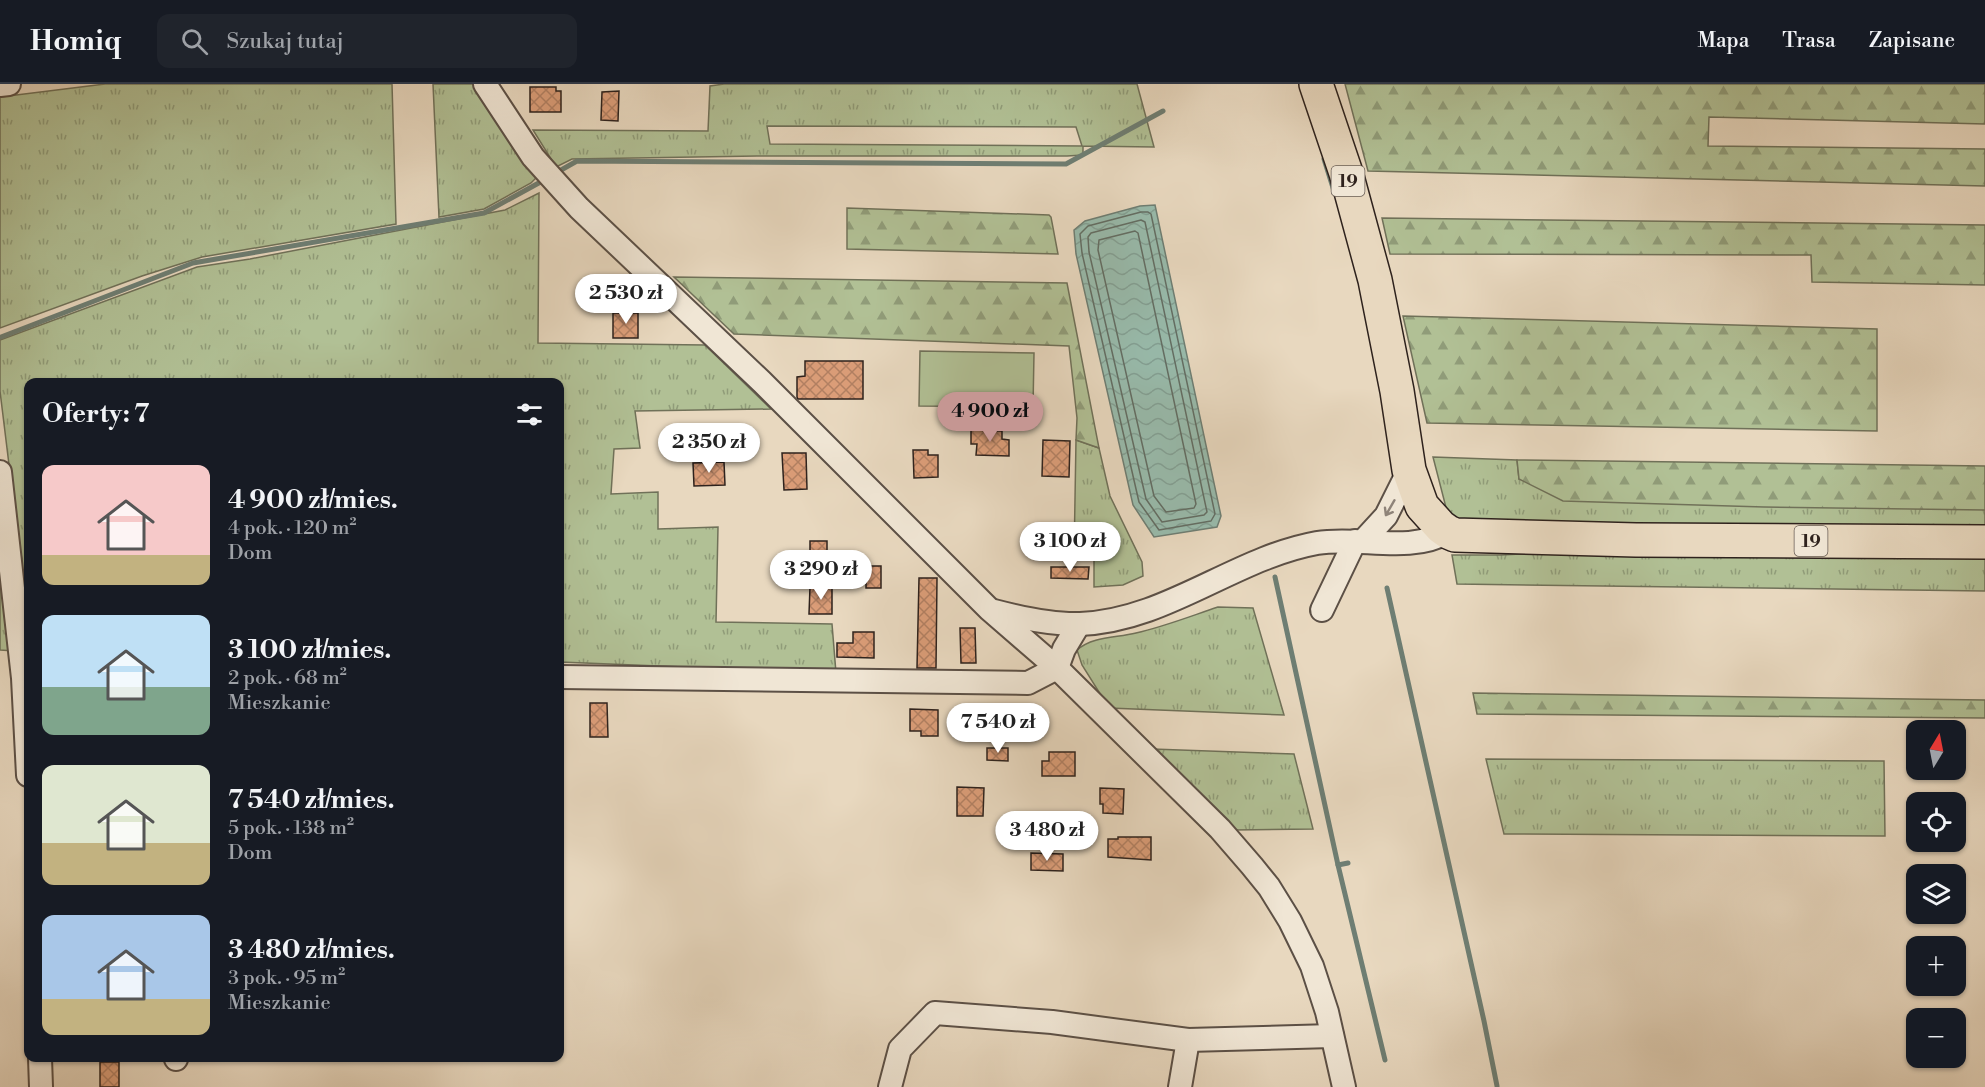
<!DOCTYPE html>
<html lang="pl">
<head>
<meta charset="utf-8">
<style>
  body { margin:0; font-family:"Libre Bodoni",serif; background:#20242c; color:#f1f3f6; height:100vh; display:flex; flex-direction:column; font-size:22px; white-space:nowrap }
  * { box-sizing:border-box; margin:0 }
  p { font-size:20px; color:#9ea1a6 }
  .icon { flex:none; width:33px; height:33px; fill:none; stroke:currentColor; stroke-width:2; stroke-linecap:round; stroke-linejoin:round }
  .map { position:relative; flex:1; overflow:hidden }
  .side { position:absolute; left:24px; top:294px; width:540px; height:684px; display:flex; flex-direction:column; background:#171b24; border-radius:12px; box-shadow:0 2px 4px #0004 }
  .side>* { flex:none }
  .needle { width:39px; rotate:10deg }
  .tools { position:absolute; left:1906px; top:636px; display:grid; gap:12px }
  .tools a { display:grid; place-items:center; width:60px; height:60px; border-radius:12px; background:#171b24; box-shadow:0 2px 4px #0004; font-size:30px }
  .price { position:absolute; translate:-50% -51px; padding:0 14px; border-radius:21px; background:#fff; color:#222; font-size:20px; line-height:39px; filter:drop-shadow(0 2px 3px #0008) }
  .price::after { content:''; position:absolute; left:50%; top:36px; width:18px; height:14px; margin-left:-9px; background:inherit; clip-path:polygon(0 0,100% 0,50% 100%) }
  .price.active { background:#c59692; color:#111 }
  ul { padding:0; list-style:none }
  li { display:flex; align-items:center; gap:18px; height:150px; padding:0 18px }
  li span { display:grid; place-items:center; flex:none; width:168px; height:120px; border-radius:12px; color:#555 }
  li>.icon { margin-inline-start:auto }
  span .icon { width:72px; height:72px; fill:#fffc; stroke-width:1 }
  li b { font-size:26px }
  h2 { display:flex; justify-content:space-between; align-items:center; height:72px; padding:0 18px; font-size:26px }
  header { display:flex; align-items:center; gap:36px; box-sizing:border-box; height:84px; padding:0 30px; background:#171b24; border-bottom:2px solid #363941 }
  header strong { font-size:28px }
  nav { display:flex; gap:33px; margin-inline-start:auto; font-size:21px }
  .search { width:420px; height:54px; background:#20242c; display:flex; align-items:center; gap:15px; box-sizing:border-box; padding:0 21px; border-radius:12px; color:#9ea1a6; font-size:22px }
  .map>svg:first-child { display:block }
</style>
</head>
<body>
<header>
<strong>Homiq</strong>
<div class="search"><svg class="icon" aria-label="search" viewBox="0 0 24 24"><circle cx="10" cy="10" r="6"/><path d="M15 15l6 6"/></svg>Szukaj tutaj</div>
<nav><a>Mapa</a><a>Trasa</a><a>Zapisane</a></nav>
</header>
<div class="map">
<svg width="1985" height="1003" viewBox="0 0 1985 1003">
  <defs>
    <pattern id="grass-tufts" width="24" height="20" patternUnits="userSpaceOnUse" patternTransform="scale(1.5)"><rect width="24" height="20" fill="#b1c095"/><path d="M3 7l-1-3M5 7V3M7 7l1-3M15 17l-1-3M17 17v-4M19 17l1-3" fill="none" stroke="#909c79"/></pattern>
    <pattern id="forest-firs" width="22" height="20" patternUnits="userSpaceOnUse" patternTransform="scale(1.5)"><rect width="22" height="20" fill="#b1c095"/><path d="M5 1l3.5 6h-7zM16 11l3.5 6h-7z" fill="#909c79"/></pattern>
    <pattern id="water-waves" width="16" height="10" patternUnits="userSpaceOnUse" patternTransform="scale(1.5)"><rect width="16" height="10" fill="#98bbac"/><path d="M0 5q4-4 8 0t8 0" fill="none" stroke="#83a094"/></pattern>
    <pattern id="building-cross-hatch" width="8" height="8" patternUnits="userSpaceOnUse" patternTransform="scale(1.5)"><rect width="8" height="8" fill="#db9d78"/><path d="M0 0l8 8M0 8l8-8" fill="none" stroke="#b28062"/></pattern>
  </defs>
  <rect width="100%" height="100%" fill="#e8d8bf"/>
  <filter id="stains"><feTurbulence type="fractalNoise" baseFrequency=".00333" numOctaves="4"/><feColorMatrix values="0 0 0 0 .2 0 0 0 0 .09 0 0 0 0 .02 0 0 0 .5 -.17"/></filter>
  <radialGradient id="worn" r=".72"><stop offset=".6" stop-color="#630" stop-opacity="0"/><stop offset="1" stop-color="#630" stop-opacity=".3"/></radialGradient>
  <!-- grass -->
  <g fill="url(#grass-tufts)" stroke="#707159" stroke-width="1.5" fill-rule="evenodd">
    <path d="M105,0H392L396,140L202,173L142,192L0,244V13Z"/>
    <path d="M433,0H476L537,93L531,99L484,125L439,133Z"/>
    <path d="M724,0H1137L1154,63L1083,62V71L1067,72H757L572,75L556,83L533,46L708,47L710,2ZM767,42L1076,43L1082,62L770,60Z"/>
    <path d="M539,109L538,259L705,261L771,325L635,327L640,364L614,365L611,410L658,408V445L718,443L716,538L832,540L836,589L560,578V298H28V536L0,307V256L197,183L250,175L505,126Z"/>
    <path d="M1076,356L1099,364L1110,412L1142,478L1143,492L1123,501L1094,503V476L1074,474Z"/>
    <path d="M1433,373L1517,376L1519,395L1985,424V445L1450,439Z"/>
    <path d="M0,457L14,567L0,566Z"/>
    <path d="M1592,466L1985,471V507L1457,500L1452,471H1501Z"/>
    <path d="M1218,523L1253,524L1284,631L1109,624L1082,581L1077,566C1093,552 1116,554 1136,549C1163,543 1191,532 1218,523Z"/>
    <path d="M1152,665L1294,670L1313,745L1234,746Z"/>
    <path d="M1486,675L1884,677L1885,752L1504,750Z"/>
  </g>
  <!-- forest -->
  <g fill="url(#forest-firs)" stroke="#707159" stroke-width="1.5">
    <path d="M1345,0H1985V40L1709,33L1708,62L1985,65V102L1368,87Z"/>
    <path d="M847,124L1049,131L1051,133L1058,170L847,165Z"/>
    <path d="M1382,134L1985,141V201L1812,198L1811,171L1390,170Z"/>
    <path d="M674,193L1067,199L1099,364L1076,356L1077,334L1069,262L734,250Z"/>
    <path d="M1403,232L1877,245V347L1427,339Z"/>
    <path d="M1517,376L1985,382V426L1764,423L1563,417L1519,395Z"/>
    <path d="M1473,609L1985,616V634L1477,630Z"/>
  </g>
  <!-- pitch -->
  <path fill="#b1c095" stroke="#707159" stroke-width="1.5" d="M920,267L1034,269L1033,323L919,322Z"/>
  <!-- water -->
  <path fill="url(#water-waves)" stroke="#6e7e73" stroke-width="1.5" d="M1155,121L1221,432L1217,443L1154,453L1133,421L1076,170L1074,146L1085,137L1140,122Z"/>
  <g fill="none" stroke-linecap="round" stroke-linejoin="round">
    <!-- shore -->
    <g stroke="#636e64" stroke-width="1.5">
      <path d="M1141,128H1148L1151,130L1215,430L1211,437L1159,446L1139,418L1082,169L1080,150L1088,142Z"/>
      <path d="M1141,136L1145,138L1207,428L1204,431L1162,438L1146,415L1089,168L1088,153L1091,149Z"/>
      <path d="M1135,147L1138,149L1196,420L1194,424L1166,428L1154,412L1098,166L1099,156Z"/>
    </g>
    <!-- stream -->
    <g stroke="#6e7e73" stroke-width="5">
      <path d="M1324,75L1334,107"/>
      <path d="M554,90L577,77L1066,80L1163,27"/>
      <path d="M1,253L193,179L484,129L546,95"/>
      <path d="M1275,493L1338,781L1385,976"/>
      <path d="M1387,504L1484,937L1497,1002"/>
      <path d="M1338,781L1348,779"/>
    </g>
  </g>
  <!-- building -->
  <g fill="url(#building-cross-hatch)" stroke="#2e221d" stroke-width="1.5">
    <path d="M530,3H556V7H561V28H530Z"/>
    <path d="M619,7L618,37L601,36L602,8Z"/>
    <rect x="613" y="229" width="25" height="25"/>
    <path d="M805,277H863V315H798L797,313V293L805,292Z"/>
    <path d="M971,346L1002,347V355L1009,356V372L976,371L977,360H971Z"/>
    <path d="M1043,356L1070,357L1069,393L1042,392Z"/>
    <path d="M913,366H928V371H938V393L914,394Z"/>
    <path d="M782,369H806L807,405L784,406Z"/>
    <path d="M724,378L725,401L694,402L693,379Z"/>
    <rect x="810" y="457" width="17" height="22"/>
    <rect x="866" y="482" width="15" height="22"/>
    <path d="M1051,483H1089L1088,495L1051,494Z"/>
    <path d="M919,494H937L936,584H917Z"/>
    <path d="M810,503L832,504V530H809Z"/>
    <path d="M960,544H975L976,579H961Z"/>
    <path d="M853,548H874V574L837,573V559H853Z"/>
    <path d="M590,619H607L608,653H590Z"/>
    <path d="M910,625L938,626V652H921V647H910Z"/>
    <path d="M987,664H1008V677L987,676Z"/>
    <path d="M1049,668H1075V692H1042V677H1049Z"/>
    <path d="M957,703L984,704L983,732H957Z"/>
    <path d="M1100,704L1124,705L1123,730L1103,729V720H1100Z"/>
    <path d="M1118,753H1151V776L1108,773V755H1118Z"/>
    <path d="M1031,769L1063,770V787L1031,786Z"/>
    <rect x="100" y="978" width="19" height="25"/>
  </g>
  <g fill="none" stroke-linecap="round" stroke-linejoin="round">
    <defs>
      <g id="minor">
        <path d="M485,0L533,73L579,124L762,298L990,526L1057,584L1220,745L1252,782L1269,803L1290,837L1312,882L1327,928L1344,1003"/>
        <path d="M0,1L9,0"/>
        <path d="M0,388L23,594L28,691"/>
        <path d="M1363,457L1386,432L1409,386"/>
        <path d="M1322,526L1355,457"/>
        <path d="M994,527C1021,534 1052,541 1080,540C1166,537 1234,474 1317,459C1360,452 1408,470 1448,448"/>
        <path d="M560,593L1028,599L1057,584L1064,565L1079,540"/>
        <path d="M40,974L41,1003"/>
        <path d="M176,975V974"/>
        <path d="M890,1003L900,965L935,929L1052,938L1188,956L1332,952"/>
        <path d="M1180,1003L1188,956"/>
      </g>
      <path id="highway" d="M1316,0L1346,89L1375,196L1397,307L1409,386L1422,422L1441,443L1448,448L1455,451L1636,456L1985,458"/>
    </defs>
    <!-- minor casing -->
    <use href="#minor" stroke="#5c5046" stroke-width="26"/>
    <!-- highway casing -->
    <use href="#highway" stroke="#2e221d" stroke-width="36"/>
    <!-- minor -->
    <use href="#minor" stroke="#f0e6d5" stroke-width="22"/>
    <!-- highway -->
    <use href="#highway" stroke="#e8d8bf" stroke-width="33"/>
  </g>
  <!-- one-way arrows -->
  <defs><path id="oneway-shaft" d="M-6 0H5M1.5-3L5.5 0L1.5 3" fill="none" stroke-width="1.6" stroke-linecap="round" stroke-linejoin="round" transform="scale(1.5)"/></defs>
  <use stroke="#8f8479" href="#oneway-shaft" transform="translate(1390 424) rotate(120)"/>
  <g text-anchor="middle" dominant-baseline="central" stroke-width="4.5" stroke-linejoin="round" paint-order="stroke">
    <!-- shield labels -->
    <g fill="#f0e6d5" stroke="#685d54" stroke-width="1.5">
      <rect x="1331.5" y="82" width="33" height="30" rx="4.5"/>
      <rect x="1794.5" y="442" width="33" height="30" rx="4.5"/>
    </g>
    <g font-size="18" font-weight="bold" fill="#2e221d">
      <text x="1348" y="97">19</text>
      <text x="1811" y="457">19</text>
    </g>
  </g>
  <rect width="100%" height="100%" filter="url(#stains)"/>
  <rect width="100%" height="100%" fill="url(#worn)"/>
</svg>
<div class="tools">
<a><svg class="needle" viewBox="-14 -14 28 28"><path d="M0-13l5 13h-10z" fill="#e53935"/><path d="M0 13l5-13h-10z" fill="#9ea1a6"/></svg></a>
<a><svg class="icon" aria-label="locate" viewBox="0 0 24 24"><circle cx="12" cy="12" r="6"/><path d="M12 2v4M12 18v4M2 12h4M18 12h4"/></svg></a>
<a><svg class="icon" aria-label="layers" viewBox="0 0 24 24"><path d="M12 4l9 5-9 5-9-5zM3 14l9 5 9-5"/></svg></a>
<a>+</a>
<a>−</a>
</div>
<b class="price" style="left:626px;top:241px">2 530 zł</b>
<b class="price active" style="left:990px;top:359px">4 900 zł</b>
<b class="price" style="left:709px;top:390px">2 350 zł</b>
<b class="price" style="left:1070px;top:489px">3 100 zł</b>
<b class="price" style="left:821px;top:517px">3 290 zł</b>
<b class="price" style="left:998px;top:670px">7 540 zł</b>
<b class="price" style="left:1047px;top:778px">3 480 zł</b>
<section class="side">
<h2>Oferty: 7<svg class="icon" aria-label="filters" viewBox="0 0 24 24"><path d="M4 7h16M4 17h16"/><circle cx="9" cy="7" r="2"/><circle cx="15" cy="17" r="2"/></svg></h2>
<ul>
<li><span style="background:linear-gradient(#f6c9c9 75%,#c2b280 0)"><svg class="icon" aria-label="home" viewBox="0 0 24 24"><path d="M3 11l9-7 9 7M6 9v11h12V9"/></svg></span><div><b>4 900 zł/mies.</b><p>4 pok. · 120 m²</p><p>Dom</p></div></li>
<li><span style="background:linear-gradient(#bfe0f5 60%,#7fa58c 0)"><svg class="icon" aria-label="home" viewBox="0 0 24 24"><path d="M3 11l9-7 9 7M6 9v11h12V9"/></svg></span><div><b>3 100 zł/mies.</b><p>2 pok. · 68 m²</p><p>Mieszkanie</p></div></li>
<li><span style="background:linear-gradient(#dfe7d0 65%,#c2b280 0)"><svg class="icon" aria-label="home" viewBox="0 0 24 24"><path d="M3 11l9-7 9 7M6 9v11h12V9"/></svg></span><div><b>7 540 zł/mies.</b><p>5 pok. · 138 m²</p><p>Dom</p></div></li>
<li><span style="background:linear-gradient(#a9c7e8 70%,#c2b280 0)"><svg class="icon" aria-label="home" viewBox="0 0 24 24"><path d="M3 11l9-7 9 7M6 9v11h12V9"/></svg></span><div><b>3 480 zł/mies.</b><p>3 pok. · 95 m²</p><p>Mieszkanie</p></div></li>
</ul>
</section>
</div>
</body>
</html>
